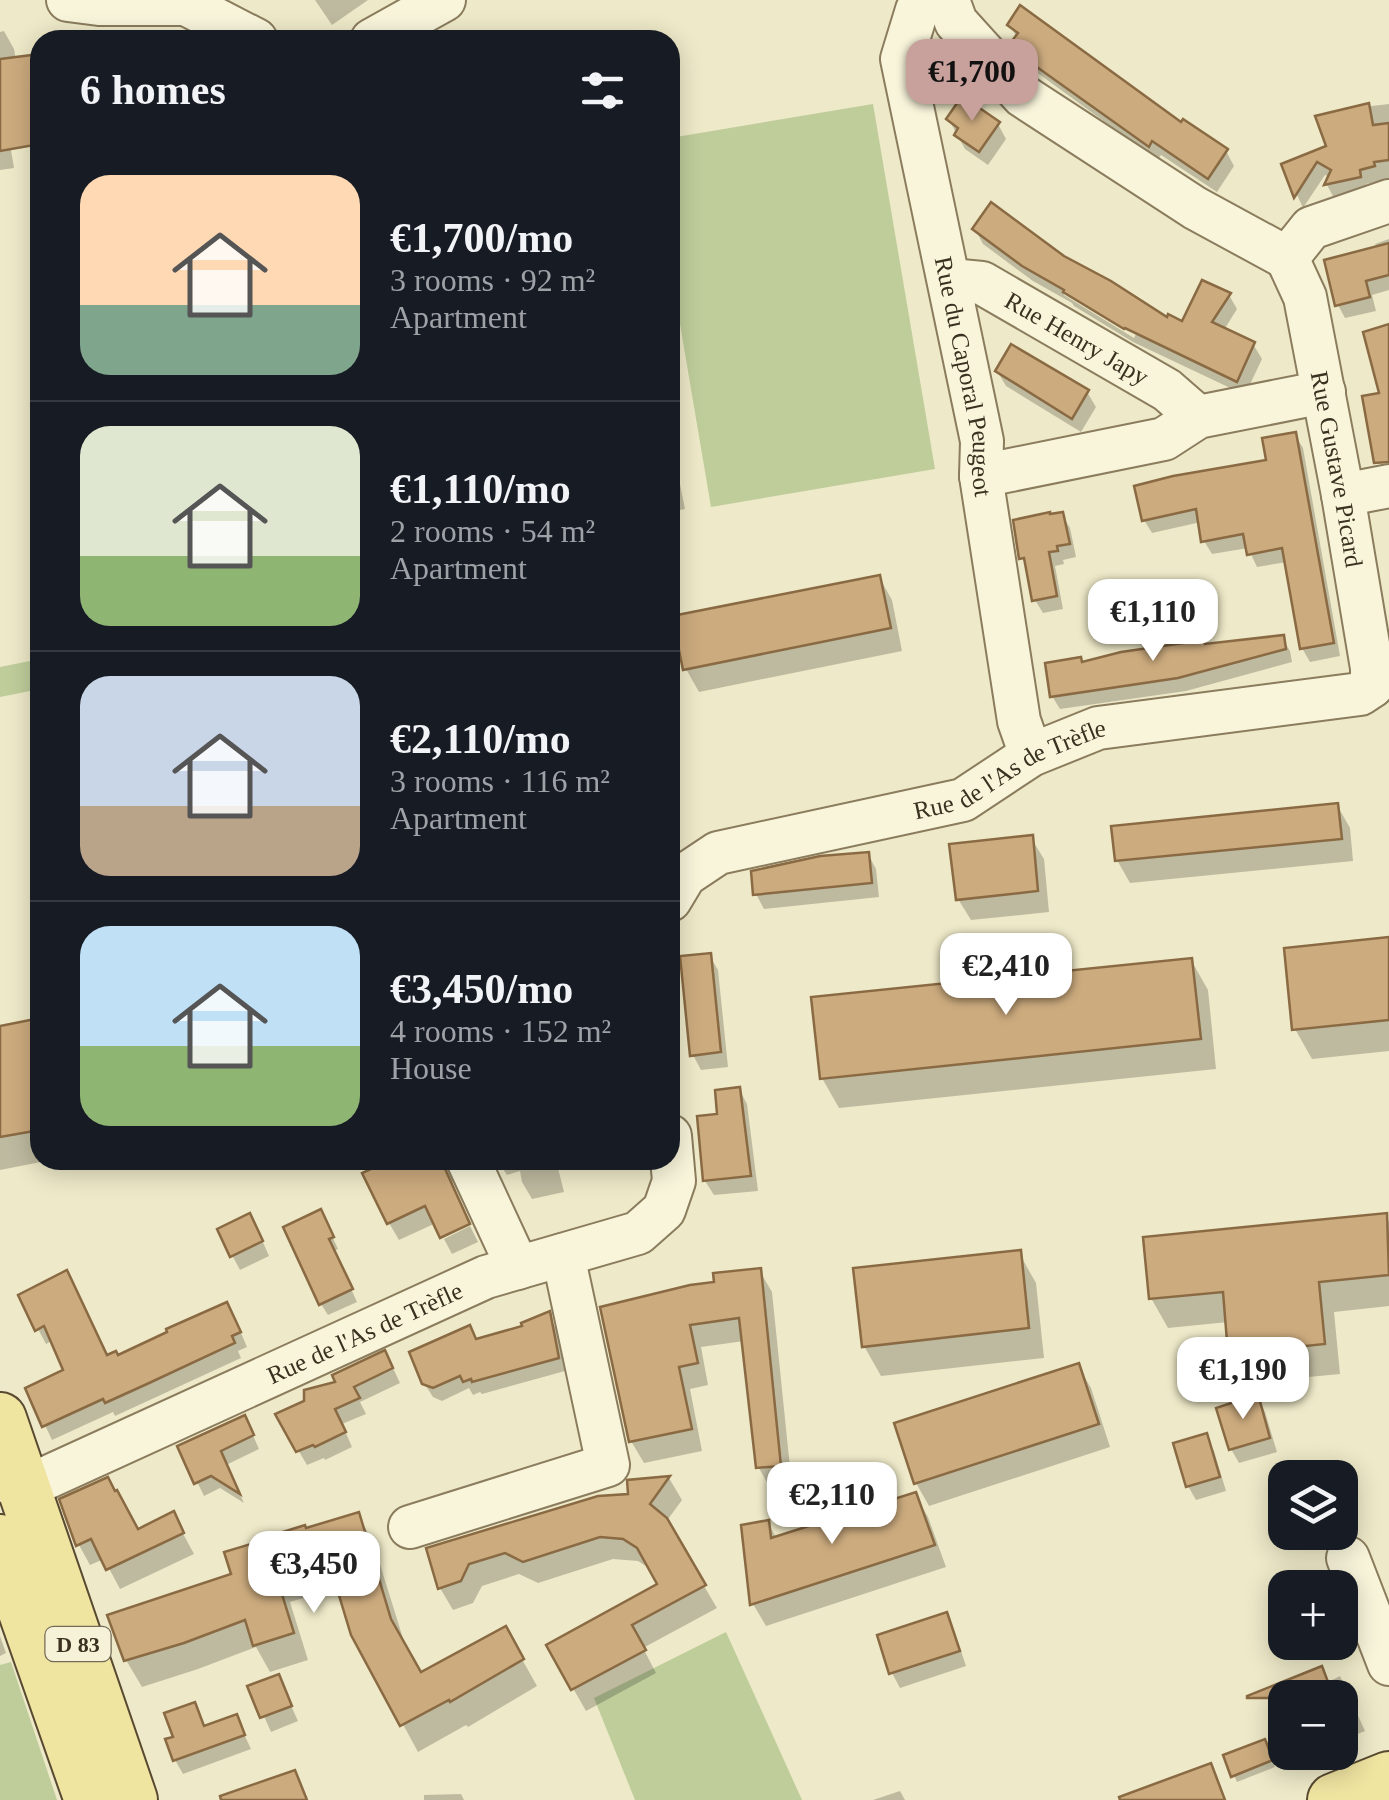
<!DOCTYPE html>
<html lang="en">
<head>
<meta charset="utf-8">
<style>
  body { margin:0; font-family:Georgia,serif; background:#20242c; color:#f1f3f6; height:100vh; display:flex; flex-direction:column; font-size:38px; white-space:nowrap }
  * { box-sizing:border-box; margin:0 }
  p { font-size:32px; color:#9ea1a6 }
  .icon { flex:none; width:55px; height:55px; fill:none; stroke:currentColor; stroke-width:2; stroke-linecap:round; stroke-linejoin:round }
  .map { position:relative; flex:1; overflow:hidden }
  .panel { position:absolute; left:30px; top:30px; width:650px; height:1140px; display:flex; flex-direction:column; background:#171b24; border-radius:30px; box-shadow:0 5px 25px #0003 }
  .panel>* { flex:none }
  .controls { position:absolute; left:1268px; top:1460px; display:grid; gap:20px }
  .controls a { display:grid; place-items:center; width:90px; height:90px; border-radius:20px; background:#171b24; box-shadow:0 5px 25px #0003; font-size:50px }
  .price { position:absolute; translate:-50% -85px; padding:0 22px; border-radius:20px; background:#fff; color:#222; font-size:32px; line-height:65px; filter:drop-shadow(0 2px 5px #0008) }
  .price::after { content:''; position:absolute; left:50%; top:60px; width:30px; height:22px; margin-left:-15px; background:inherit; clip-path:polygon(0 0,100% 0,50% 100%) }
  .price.current { background:#c9a19c; color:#111 }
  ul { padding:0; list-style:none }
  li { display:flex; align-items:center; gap:30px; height:250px; padding:0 50px }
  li+li { border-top:2px solid #363941 }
  li span { display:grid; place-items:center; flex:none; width:280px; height:200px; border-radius:30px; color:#555 }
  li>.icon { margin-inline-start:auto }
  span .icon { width:120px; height:120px; fill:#fffc; stroke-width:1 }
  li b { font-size:42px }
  h2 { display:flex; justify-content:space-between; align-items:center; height:120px; padding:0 50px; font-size:42px }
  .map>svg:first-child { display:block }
</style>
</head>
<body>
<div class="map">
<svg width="1389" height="1800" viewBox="0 0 1389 1800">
  <rect width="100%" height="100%" fill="#eee9c8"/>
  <!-- green -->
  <g fill="#bfcd9b">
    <path d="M873,104L935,469L711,507L670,265V138Z"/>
    <path d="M40,659V689L0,697V667Z"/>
    <path d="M726,1632L802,1800H635L594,1698Z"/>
    <path d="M11,1662L57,1800H0V1665Z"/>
  </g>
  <!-- shadow -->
  <g fill="#0003" fill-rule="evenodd">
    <path d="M315,0H368L332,25Z"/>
    <path d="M1010,25L1226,151L1234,166L1217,192L1161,155L1157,160L1119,134L1116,130L1028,66L1014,42L1017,38Z"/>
    <path d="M4,31L14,49L16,60L40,57V111L5,115L14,168L0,170V32Z"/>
    <path d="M1389,104V179L1366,184L1367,190L1334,198L1327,185L1330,177L1325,175L1303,208L1284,166L1329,148L1363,107Z"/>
    <path d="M949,120L998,124L1006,139L988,165L965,149Z"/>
    <path d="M975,229L1062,258L1168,320L1184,324L1229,295L1237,309L1224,330L1253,344L1262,359L1245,395L1133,342L1074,306L1072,303L1033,281L983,244ZM1064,289L1136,334L1134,338L1064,295Z"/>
    <path d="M1389,239V290L1372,295L1376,311L1345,318L1338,305L1377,249L1375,244Z"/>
    <path d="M997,371L1087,392L1096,407L1081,432L1006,386Z"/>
    <path d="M670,434L685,509L670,512Z"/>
    <path d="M1295,435L1303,448L1340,656L1310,662L1302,648L1287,562L1257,567L1248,548L1212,554L1204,541L1201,522L1152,533L1144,520L1269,462Z"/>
    <path d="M1062,515L1070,528L1076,557L1063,560L1064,564L1055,566L1063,609L1043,613L1035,600L1030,572L1022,558Z"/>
    <path d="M879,577L892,600L902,651L699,692L686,669Z"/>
    <path d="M1282,638L1290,651L1292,662L1186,691L1060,709L1052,696L1082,664L1205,646Z"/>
    <path d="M1337,805L1350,828L1353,861L1130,883L1117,860Z"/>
    <path d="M1031,838L1044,859L1049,912L971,920L958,899Z"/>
    <path d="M868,854L876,869L879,897L764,909L756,894Z"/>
    <path d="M1389,940V1051L1312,1059L1295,1029Z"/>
    <path d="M709,955L718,970L728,1067L701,1070L693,1055Z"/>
    <path d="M1191,960L1208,990L1216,1069L839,1108L822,1078Z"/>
    <path d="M40,1021V1160H51L0,1170V1028Z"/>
    <path d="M739,1089L747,1104L758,1191L714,1195L705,1181L720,1116Z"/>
    <path d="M394,1160H461L456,1164L452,1178L454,1191L436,1223L399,1240L389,1223Z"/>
    <path d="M497,1160H556L564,1192L532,1199L522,1182L520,1171L507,1175Z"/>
    <path d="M1385,1215L1389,1222V1306L1334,1312L1340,1374L1248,1383L1231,1354L1228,1322L1168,1328L1151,1298Z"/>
    <path d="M326,1223L338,1249L334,1251L357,1302L328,1315L321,1304Z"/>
    <path d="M470,1226L478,1242L452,1254L444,1239Z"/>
    <path d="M258,1231L269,1256L240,1270L232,1255Z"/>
    <path d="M1019,1253L1036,1283L1044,1358L881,1376L864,1346Z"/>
    <path d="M759,1270L772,1292L792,1487L771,1490L759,1468L744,1341L701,1347L708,1385L690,1389L702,1451L644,1463L631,1441L603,1309L716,1284Z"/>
    <path d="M74,1288L107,1358H118L235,1319L247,1347L238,1351L241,1358L115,1416L113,1412L52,1440L28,1389L66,1371L53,1340L46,1344L38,1329Z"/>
    <path d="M548,1315L556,1328L565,1371L482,1394L480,1392L473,1395L469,1388L442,1401L433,1397L424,1383L476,1342L526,1328Z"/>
    <path d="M1078,1366L1091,1388L1110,1447L929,1506L916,1483L898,1425Z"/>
    <path d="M393,1368L400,1383L360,1402L366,1414L342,1424L352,1447L325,1460L324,1458L307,1465L278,1416Z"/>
    <path d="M1257,1397L1265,1412L1277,1452L1239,1463L1231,1449Z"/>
    <path d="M251,1431L259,1449L226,1465L244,1503L220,1488L204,1496L180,1447Z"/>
    <path d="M1205,1436L1214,1451L1226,1491L1196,1500L1188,1486Z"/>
    <path d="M669,1478L682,1500L666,1522L717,1608L643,1648L656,1673L586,1711L549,1646L660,1585L652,1570L638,1561L613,1559L538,1583L519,1574L482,1586L473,1603L453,1610L440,1588L429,1550L631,1496L630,1482Z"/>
    <path d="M915,1495L928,1517L946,1567L766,1626L753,1604L768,1523L777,1539Z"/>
    <path d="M62,1501L138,1532L173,1515L194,1554L120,1589L104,1559L90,1565L79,1545Z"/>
    <path d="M358,1515L373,1542L406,1648L420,1675L505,1629L537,1686L468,1727L466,1725L418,1752L354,1634L339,1587L290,1602L308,1660L270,1672L256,1647L198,1669L142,1687L126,1660L234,1576L305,1531Z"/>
    <path d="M946,1615L954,1630L966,1666L900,1688L892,1673L880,1636Z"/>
    <path d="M0,1636L6,1653L0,1656Z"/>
    <path d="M1340,1676L1365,1731L1353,1736L1355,1739L1340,1745V1698H1297Z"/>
    <path d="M278,1677L298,1721L271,1732L251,1687Z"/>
    <path d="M194,1705L205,1728L236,1717L251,1749L183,1774L175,1760L176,1738Z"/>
    <path d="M1267,1748L1275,1767L1237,1782L1226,1757Z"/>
    <path d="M900,1791L905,1800H873Z"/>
    <path d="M461,1794L464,1800H424V1795Z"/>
  </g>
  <!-- building -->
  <g fill="#ccab7e" stroke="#896a43" stroke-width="2.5">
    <path d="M1020,5L1181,122L1183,119L1228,149L1208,179L1152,141L1149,147L1020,55L1016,51L1018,48L1011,42L1018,33L1007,25Z"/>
    <path d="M40,54V144L0,151V59Z"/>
    <path d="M962,96L1000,122L979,152L954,135L958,128L946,119Z"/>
    <path d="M1369,103L1373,125L1389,123V160L1374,162L1375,166L1360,170L1361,177L1324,185L1331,170L1317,162L1294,198L1281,164L1326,146L1315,116Z"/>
    <path d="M991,202L1064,256L1111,281L1167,317L1168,314L1182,321L1202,280L1231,293L1212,322L1255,342L1237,382L1125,328L1124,329L1063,292L1064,290L1022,266L972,229Z"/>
    <path d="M1389,243V275L1366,281L1370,297L1335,306L1324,260Z"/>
    <path d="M1389,324V462L1374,463L1362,396L1379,393L1363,332Z"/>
    <path d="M1011,344L1089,390L1072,419L995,371Z"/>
    <path d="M1296,432L1334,643L1300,649L1282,548L1247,555L1243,534L1201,542L1196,509L1142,521L1134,486L1173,476L1266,460L1262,438Z"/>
    <path d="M1050,512V514L1063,512L1070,544L1057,546L1058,551L1049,552L1057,596L1032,601L1024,558L1019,559L1013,520Z"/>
    <path d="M880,575L891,628L683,670L672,616Z"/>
    <path d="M1284,635L1286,649L1178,678L1050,697L1045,663L1081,657L1082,662L1121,652L1204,640L1205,644Z"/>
    <path d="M1338,803L1342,839L1115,861L1111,826Z"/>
    <path d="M1033,835L1038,891L956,900L949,844Z"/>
    <path d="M869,852L872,883L753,895L751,871L820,856Z"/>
    <path d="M1389,937V1020L1292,1030L1284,948Z"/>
    <path d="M711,953L721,1052L690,1056L680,956Z"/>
    <path d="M1192,958L1201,1039L820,1079L811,997Z"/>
    <path d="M40,1018V1130L0,1137V1026Z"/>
    <path d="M740,1087L751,1176L703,1181L697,1116L717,1114L715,1090Z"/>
    <path d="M390,1160H441L470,1224L440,1238L425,1206L387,1224L362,1173Z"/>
    <path d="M321,1209L334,1237L329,1239L353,1289L319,1305L283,1227Z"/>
    <path d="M250,1213L263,1241L230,1257L217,1229Z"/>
    <path d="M1387,1213L1389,1275L1319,1282L1325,1344L1228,1354L1223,1292L1149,1299L1143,1237Z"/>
    <path d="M1021,1250L1029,1328L862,1347L853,1268Z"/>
    <path d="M761,1268L781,1466L756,1468L739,1318L690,1325L698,1363L679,1367L692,1429L629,1442L600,1307L690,1285L714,1282L713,1273Z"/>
    <path d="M67,1270L107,1355L116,1351L118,1355L167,1332L166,1329L227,1302L241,1332L232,1336L235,1343L147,1384L105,1403L103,1399L42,1427L25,1388L63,1370L44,1326L35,1331L18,1295Z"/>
    <path d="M550,1311L559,1358L472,1382L471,1379L463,1382L460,1376L433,1388L422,1384L409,1352L470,1325L476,1339L522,1326L521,1323Z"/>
    <path d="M385,1350L393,1368L354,1387L360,1398L335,1409L346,1432L315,1447L313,1445L296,1452L275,1414L304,1401V1390L335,1382L332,1375Z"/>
    <path d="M1079,1363L1099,1424L914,1484L894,1423Z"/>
    <path d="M1258,1394L1270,1438L1229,1450L1216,1408Z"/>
    <path d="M245,1415L254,1435L221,1451L240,1494L211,1476L194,1484L177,1446Z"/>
    <path d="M1207,1433L1220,1477L1186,1487L1173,1443Z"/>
    <path d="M670,1476L650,1504L667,1518L706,1585L632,1625L646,1650L571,1690L546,1645L657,1584L637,1548L623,1539L600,1537L523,1562L505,1553L469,1564L461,1581L438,1589L426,1548L598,1496L628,1494L627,1480Z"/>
    <path d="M108,1477L115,1491L117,1490L138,1529L174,1511L184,1533L106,1570L91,1539L76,1546L59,1499Z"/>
    <path d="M916,1492L935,1545L750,1605L741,1525L769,1520L771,1538Z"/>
    <path d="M359,1512L391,1619L421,1672L506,1626L524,1659L450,1702L449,1700L400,1726L351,1635L328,1559L276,1575L294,1633L253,1646L245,1620L184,1643L124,1661L107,1615L231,1574L224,1552L278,1536L276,1534L305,1525L306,1528Z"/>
    <path d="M947,1612L960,1651L889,1674L877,1635Z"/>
    <path d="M1322,1666L1334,1698H1247V1696Z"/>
    <path d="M279,1674L292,1706L260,1718L247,1686Z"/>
    <path d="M195,1702L204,1726L237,1714L245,1735L173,1761L165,1739L173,1737L164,1713Z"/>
    <path d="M1265,1739L1273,1760L1231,1777L1223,1755Z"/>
    <path d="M1211,1763L1225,1800H1120L1119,1797Z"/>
    <path d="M295,1770L307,1800H221L220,1796Z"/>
  </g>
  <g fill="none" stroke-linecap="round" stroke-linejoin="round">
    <defs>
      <g id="minor">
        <path d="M68,0L99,4H186L256,40"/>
        <path id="s1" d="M925,0L917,10L902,59L982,441L981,476L1019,721L1031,755"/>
        <path d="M948,0L956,22L1023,96L1195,208L1287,258"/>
        <path d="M372,40L444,0"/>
        <path id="s2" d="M1287,258L1305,297L1343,495L1372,668V686"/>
        <path d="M1287,258L1311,228L1389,201"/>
        <path id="s3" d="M950,280L982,283L1167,390L1198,417"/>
        <path d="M981,476L1164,439L1198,417L1324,392"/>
        <path d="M1343,495L1389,486"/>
        <path id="s4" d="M670,900L685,875L718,853L963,800L1031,755L1098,728L1360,694L1372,686"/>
        <path d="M468,1160L518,1268"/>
        <path id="s5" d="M0,1479L24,1488L486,1277L638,1233L664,1210L674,1181L670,1136"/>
        <path d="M410,1527L608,1465L563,1255"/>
        <path d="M1348,1558L1389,1664"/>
      </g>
      <g id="major">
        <path d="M0,1419L131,1800"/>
        <path d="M0,1541L91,1800"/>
        <path d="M1334,1800L1389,1778"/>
      </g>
    </defs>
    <!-- minor casing -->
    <use href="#minor" stroke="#8a7c5d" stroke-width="46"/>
    <!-- major casing -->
    <use href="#major" stroke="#584931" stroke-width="56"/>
    <!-- minor -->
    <use href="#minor" stroke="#f9f5db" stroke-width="42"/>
    <!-- major -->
    <use href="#major" stroke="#f0e4a1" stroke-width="52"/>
  </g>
  <g text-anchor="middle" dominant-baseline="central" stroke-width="8" stroke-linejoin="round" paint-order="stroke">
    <!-- shield labels -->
    <rect fill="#f6f2d7" stroke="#736b57" stroke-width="2.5" x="45.5" y="1627" width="65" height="34" rx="8"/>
    <g font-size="22" font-weight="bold" fill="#3b3120">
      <text x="78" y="1644">D 83</text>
    </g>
    <!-- street labels -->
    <g font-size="25" fill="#3b3120" stroke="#f6f2d7">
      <text stroke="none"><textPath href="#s3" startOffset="142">Rue Henry Japy</textPath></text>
      <text stroke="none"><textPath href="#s1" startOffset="388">Rue du Caporal Peugeot</textPath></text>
      <text stroke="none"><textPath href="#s2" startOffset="218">Rue Gustave Picard</textPath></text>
      <text stroke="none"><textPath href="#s4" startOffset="375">Rue de l'As de Trèfle</textPath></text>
      <text stroke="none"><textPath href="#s5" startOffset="400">Rue de l'As de Trèfle</textPath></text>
    </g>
  </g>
</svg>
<div class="controls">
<a><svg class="icon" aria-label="layers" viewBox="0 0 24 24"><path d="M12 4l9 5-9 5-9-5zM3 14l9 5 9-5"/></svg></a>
<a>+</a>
<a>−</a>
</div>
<b class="price current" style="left:972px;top:124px">€1,700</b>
<b class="price" style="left:1153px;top:664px">€1,110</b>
<b class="price" style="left:1006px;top:1018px">€2,410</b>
<b class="price" style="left:1243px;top:1422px">€1,190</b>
<b class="price" style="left:832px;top:1547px">€2,110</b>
<b class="price" style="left:314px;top:1616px">€3,450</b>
<section class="panel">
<h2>6 homes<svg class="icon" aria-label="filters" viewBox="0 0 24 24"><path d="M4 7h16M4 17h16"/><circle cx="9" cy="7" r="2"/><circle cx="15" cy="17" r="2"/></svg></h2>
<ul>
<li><span style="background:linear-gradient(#ffd9b3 65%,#7fa58c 0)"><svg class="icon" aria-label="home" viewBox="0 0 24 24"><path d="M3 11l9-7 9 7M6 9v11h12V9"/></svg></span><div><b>€1,700/mo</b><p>3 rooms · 92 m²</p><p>Apartment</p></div></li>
<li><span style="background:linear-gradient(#dfe7d0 65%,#8fb573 0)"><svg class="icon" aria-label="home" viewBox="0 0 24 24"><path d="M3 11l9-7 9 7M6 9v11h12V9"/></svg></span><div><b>€1,110/mo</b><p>2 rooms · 54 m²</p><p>Apartment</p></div></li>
<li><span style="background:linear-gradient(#c9d6e8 65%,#b9a48a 0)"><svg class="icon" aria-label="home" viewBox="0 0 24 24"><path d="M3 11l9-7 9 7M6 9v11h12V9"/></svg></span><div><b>€2,110/mo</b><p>3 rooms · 116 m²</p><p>Apartment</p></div></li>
<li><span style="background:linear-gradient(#bfe0f5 60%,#8fb573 0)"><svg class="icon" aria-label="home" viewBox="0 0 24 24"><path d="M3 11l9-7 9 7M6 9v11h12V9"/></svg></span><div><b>€3,450/mo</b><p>4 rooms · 152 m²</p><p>House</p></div></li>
</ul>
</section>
</div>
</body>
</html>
